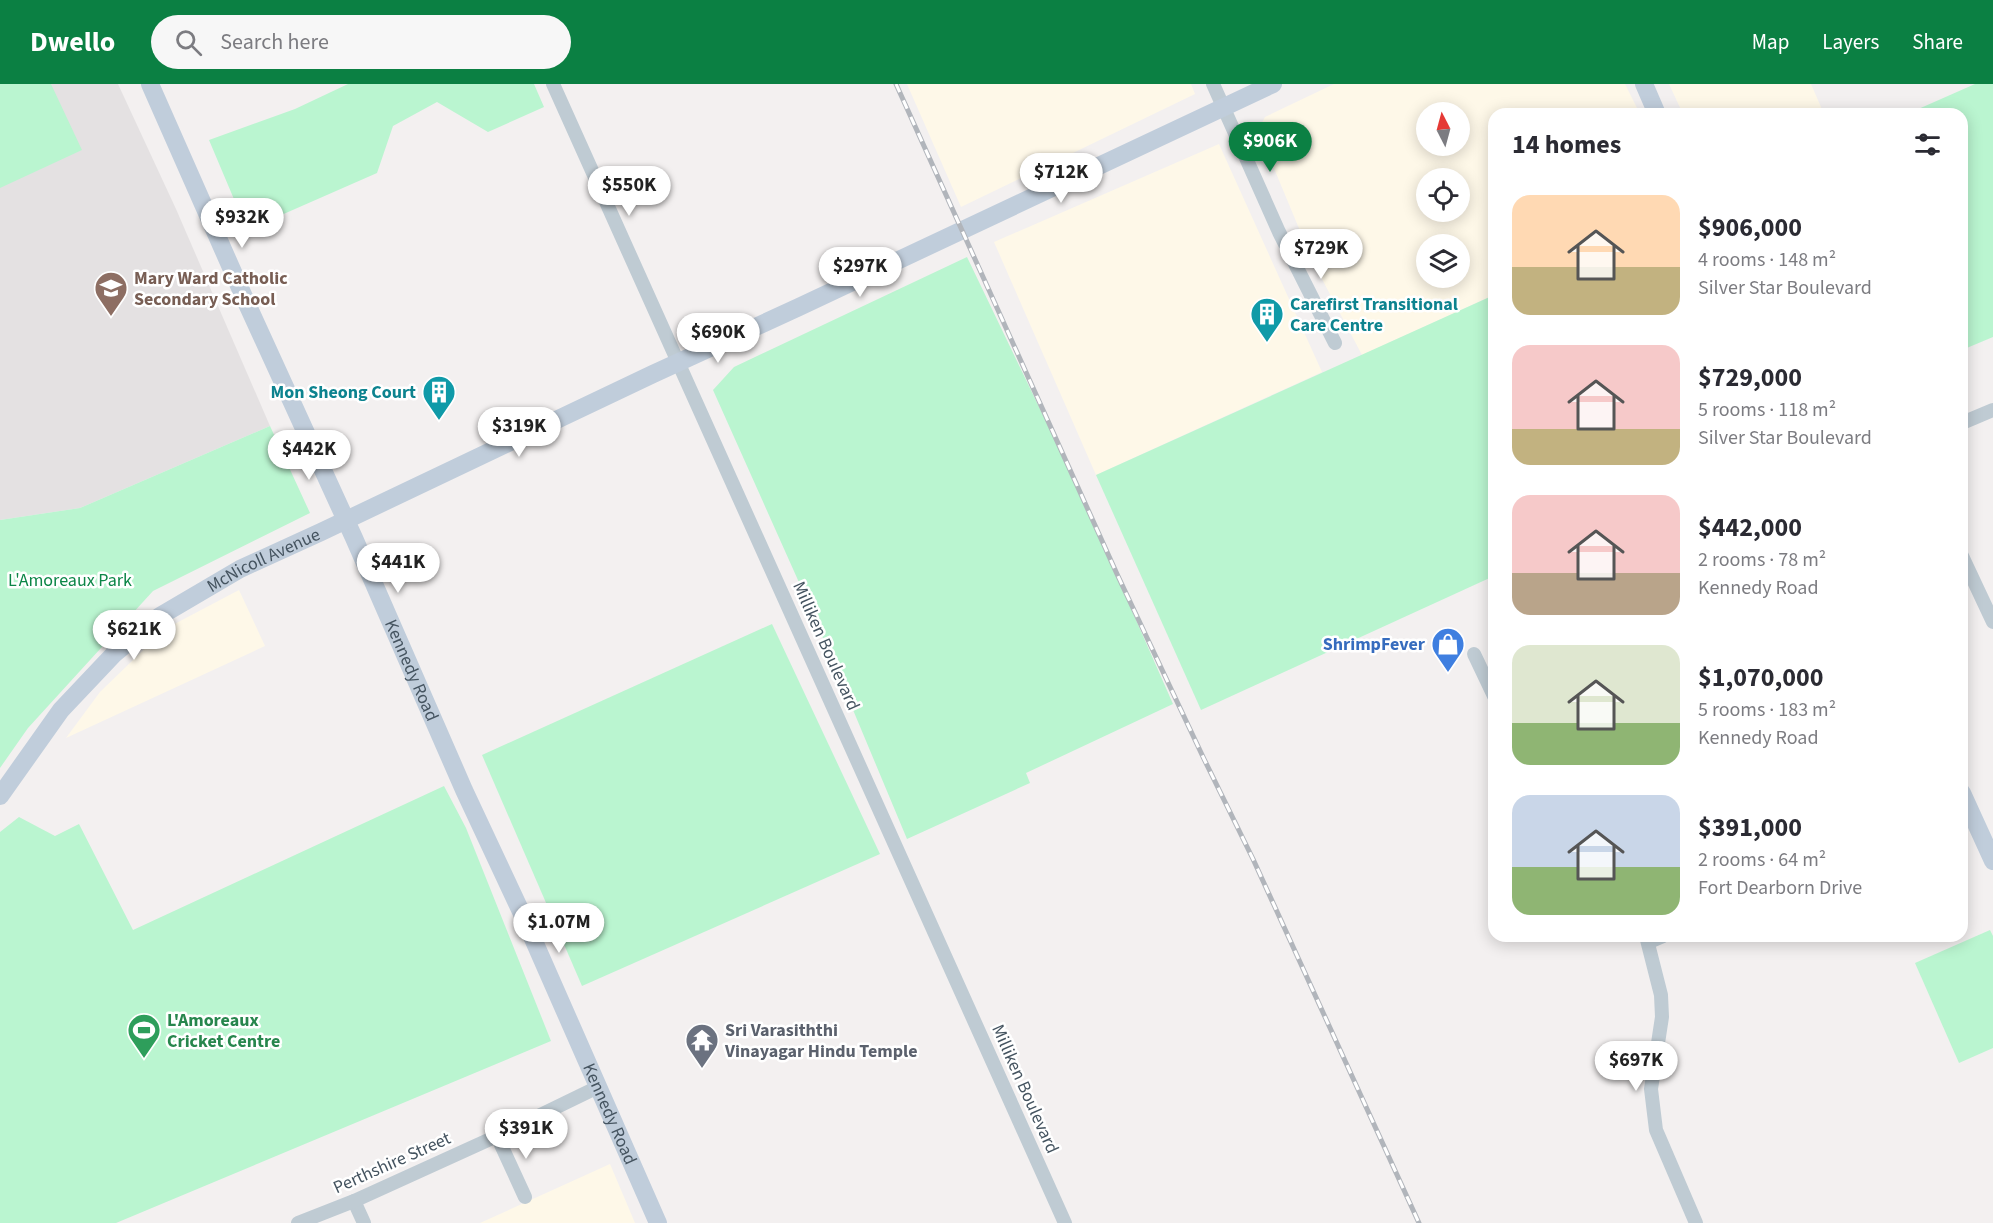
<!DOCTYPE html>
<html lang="en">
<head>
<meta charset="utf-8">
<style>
  body { margin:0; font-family:"Source Sans 3",sans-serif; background:#f7f7f7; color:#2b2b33; height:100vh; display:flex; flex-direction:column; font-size:22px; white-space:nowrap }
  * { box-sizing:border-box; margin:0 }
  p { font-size:20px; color:#7c7c81 }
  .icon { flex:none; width:33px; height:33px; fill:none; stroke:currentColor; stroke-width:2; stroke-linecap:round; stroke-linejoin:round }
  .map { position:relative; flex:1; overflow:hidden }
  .panel { position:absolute; left:1488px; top:24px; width:480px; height:834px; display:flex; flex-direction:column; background:#fff; border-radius:18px; box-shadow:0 3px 15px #0003 }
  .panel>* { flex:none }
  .needle { width:39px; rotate:354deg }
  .fabs { position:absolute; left:1416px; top:18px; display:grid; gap:12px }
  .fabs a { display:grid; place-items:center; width:54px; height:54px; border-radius:50%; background:#fff; box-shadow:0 3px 15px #0003; font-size:30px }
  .price { position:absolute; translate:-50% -51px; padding:0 14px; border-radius:21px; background:#fff; color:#222; font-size:20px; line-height:39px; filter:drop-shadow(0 2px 3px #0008) }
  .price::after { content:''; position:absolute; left:50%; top:36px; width:18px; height:14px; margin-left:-9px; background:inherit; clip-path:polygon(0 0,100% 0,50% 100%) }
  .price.selected { background:#0b8043; color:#fff }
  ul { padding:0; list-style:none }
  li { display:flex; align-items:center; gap:18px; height:150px; padding:0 24px }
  li span { display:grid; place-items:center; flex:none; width:168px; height:120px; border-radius:18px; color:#555 }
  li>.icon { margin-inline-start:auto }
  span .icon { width:72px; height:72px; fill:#fffc; stroke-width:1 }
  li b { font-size:26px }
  h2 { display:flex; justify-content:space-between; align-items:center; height:72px; padding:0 24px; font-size:26px }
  header { display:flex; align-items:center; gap:36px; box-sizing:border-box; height:84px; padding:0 30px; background:#0b8043; color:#fff }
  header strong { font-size:28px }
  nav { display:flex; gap:33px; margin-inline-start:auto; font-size:21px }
  .search { width:420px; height:54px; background:#f7f7f7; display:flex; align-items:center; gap:15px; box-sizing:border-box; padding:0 21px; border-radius:33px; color:#7c7c81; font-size:22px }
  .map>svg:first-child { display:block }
</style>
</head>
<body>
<header>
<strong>Dwello</strong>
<div class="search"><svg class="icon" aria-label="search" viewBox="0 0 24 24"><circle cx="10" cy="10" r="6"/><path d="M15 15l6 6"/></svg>Search here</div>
<nav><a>Map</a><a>Layers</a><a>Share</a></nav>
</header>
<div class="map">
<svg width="1993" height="1139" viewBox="0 0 1993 1139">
  <rect width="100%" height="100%" fill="#f3f0f0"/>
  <!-- commercial -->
  <g fill="#fef8e8" fill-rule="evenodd">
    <path d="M907,0H1191L1195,10L961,123Z"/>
    <path d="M1334,0H1625L1640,30H1494V211L1362,271L1313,178L1258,46L1265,33ZM1426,28H1460V62H1426ZM1426,94H1460V128H1426ZM1426,160H1460V194H1426Z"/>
    <path d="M1669,0H1811L1824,30H1683Z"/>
    <path d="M1219,60L1322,288L1096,391L994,158Z"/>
    <path d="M239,506L265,562L66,654L100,608L165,545Z"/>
    <path d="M610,1080L635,1139H480Z"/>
  </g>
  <!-- education -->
  <path fill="#e4e1e2" d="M0,0H118L176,125L270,342L80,424L0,436Z"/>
  <!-- green -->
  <g fill="#baf5d0">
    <path d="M0,0H51L82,66L0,104Z"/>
    <path d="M348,0H534L544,23L488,48L437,18L393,42L377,89L247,146L209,56L295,25Z"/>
    <path d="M1975,0H1993V253L1962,266V30H1907Z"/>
    <path d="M967,173L1077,402L1173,620L1026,689L1030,699L907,755L810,523L713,306L734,283Z"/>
    <path d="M1494,211V492L1201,626L1096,391Z"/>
    <path d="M270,342L310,429L153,507L28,644L0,684V436L80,424Z"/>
    <path d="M772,540L880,770L582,902L482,671Z"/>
    <path d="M444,702L466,744L551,957L116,1139H0V748L19,733L55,752L79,740L133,846Z"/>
    <path d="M1990,846L1993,852V964L1959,979L1915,879Z"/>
  </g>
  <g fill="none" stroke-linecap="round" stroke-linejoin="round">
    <!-- minor -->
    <g stroke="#bfcbd3" stroke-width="14">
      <path d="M553,0L1065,1139"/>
      <path d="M1213,0L1279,148L1335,259"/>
      <path d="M1962,339L1993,326"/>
      <path d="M1962,472L1993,538"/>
      <path d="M1474,570L1494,612"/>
      <path d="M1646,852L1661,911L1662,933L1651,1005L1656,1046L1696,1139"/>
      <path d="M1649,858L1663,852"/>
      <path d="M497,1052L525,1113"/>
      <path d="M354,1117L364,1139"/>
      <path d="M298,1139L354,1117L497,1052L598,1003"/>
    </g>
    <!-- secondary -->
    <g stroke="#c0cddb" stroke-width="18">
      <path id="s1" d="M150,0L248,222L354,454L464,706L523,832L658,1139"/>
      <path d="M1644,0L1657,30"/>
      <path d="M1962,709L1993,777"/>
      <path id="s2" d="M0,712L61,626L114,570L160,532L240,485L321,448L653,290L799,223L1273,0"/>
    </g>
    <defs>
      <path id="rail" d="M896,0L1117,490L1204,675L1253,775L1419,1139"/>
    </defs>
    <!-- rail casing -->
    <use href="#rail" stroke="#b1b5bb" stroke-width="5"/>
    <!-- rail -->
    <use href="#rail" stroke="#fff" stroke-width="3" stroke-dasharray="9" stroke-linecap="butt"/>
  </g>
  <!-- icons -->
  <defs>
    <symbol id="school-pin" viewBox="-11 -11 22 30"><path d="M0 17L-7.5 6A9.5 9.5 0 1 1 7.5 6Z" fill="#8d6e63" stroke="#fff"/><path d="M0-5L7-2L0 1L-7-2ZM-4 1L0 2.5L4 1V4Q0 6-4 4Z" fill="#fff"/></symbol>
    <symbol id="building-pin" viewBox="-11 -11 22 30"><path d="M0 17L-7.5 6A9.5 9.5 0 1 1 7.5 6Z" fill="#0f9aa8" stroke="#fff"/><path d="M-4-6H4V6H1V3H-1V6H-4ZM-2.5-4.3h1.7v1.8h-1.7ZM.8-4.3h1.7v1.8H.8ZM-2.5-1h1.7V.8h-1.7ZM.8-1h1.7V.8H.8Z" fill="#fff"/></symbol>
    <symbol id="shop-pin" viewBox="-11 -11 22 30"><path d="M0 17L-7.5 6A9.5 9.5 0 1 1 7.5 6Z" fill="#3f7fe0" stroke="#fff"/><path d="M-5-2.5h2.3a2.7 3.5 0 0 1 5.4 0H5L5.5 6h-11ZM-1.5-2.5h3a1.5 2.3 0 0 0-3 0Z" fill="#fff"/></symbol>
    <symbol id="stadium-pin" viewBox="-11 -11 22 30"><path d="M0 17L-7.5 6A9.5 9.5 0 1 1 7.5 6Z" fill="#2e9e5b" stroke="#fff"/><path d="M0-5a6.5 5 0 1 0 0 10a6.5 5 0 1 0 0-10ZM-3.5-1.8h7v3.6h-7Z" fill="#fff"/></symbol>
    <symbol id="temple-pin" viewBox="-11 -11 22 30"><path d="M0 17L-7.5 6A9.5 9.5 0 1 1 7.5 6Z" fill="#6b7280" stroke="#fff"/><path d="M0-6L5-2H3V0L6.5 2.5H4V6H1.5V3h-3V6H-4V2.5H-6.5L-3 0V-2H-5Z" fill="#fff"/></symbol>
  </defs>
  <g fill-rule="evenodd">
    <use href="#school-pin" x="92" y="185" width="38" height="52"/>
    <use href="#building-pin" x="1248" y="211" width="38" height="52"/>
    <use href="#building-pin" x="420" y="289" width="38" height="52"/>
    <use href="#shop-pin" x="1429" y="541" width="38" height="52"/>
    <use href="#stadium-pin" x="125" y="927" width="38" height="52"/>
    <use href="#temple-pin" x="683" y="937" width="38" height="52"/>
  </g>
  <g text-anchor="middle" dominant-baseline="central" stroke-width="5" stroke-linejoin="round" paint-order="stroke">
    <!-- education labels -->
    <g font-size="18" font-weight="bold" fill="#785e54" stroke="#fff" text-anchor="start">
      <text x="134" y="194">Mary Ward Catholic<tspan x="134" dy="21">Secondary School</tspan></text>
    </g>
    <!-- culture labels -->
    <g font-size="18" font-weight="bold" fill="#0d838f" stroke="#fff" text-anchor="start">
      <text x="1290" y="220">Carefirst Transitional<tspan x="1290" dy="21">Care Centre</tspan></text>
      <text x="416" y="308" text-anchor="end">Mon Sheong Court</text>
    </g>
    <!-- street labels -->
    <g font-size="18" fill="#455460" stroke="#fff">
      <text stroke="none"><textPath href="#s2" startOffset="360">McNicoll Avenue</textPath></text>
      <text transform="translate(826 562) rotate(66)">Milliken Boulevard</text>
      <text stroke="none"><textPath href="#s1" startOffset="642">Kennedy Road</textPath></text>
      <text transform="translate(1025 1005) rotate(66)">Milliken Boulevard</text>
      <text stroke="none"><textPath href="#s1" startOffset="1128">Kennedy Road</textPath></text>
      <text transform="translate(392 1079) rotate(-24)">Perthshire Street</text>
    </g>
    <!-- park labels -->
    <g font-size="18" fill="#0c8647" stroke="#fff">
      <text x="70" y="496">L'Amoreaux Park</text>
    </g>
    <!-- shop labels -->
    <g font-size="18" font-weight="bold" fill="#366cbe" stroke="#fff" text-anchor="end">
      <text x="1425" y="560">ShrimpFever</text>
    </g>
    <!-- leisure labels -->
    <g font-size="18" font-weight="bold" fill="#27864d" stroke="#fff" text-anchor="start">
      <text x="167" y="936">L'Amoreaux<tspan x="167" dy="21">Cricket Centre</tspan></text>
    </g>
    <!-- worship labels -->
    <g font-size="18" font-weight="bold" fill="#5b616d" stroke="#fff" text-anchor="start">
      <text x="725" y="946">Sri Varasiththi<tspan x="725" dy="21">Vinayagar Hindu Temple</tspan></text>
    </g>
  </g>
</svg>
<div class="fabs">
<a><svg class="needle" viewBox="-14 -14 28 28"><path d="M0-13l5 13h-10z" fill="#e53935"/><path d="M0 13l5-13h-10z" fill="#7c7c81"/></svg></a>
<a><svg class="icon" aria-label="locate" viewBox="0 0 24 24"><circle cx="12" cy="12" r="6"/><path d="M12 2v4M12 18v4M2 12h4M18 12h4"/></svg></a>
<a><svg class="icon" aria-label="layers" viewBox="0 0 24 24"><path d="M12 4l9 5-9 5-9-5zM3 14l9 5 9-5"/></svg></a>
</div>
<b class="price selected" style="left:1270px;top:89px">$906K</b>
<b class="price" style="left:1061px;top:120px">$712K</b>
<b class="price" style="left:629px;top:133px">$550K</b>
<b class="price" style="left:242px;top:165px">$932K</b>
<b class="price" style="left:1321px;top:196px">$729K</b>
<b class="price" style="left:860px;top:214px">$297K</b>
<b class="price" style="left:718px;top:280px">$690K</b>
<b class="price" style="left:519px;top:374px">$319K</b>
<b class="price" style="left:309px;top:397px">$442K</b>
<b class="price" style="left:398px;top:510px">$441K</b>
<b class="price" style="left:134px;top:577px">$621K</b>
<b class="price" style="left:559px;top:870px">$1.07M</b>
<b class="price" style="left:1636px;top:1008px">$697K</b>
<b class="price" style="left:526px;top:1076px">$391K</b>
<section class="panel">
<h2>14 homes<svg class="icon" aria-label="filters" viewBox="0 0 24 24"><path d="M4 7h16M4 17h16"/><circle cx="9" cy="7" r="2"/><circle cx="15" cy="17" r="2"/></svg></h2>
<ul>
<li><span style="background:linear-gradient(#ffd9b3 60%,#c2b280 0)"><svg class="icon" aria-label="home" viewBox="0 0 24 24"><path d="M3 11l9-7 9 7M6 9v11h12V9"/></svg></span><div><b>$906,000</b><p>4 rooms · 148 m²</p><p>Silver Star Boulevard</p></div></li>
<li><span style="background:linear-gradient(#f6c9c9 70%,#c2b280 0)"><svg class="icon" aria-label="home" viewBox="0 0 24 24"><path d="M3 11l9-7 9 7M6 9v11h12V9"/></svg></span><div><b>$729,000</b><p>5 rooms · 118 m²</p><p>Silver Star Boulevard</p></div></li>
<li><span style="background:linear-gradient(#f6c9c9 65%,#b9a48a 0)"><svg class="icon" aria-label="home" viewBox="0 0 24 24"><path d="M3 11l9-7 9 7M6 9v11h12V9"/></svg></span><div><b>$442,000</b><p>2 rooms · 78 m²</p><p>Kennedy Road</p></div></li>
<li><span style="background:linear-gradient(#dfe7d0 65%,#8fb573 0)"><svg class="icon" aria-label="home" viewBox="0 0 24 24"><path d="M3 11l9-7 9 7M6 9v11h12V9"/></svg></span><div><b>$1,070,000</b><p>5 rooms · 183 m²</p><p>Kennedy Road</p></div></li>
<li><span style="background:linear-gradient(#c9d6e8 60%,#8fb573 0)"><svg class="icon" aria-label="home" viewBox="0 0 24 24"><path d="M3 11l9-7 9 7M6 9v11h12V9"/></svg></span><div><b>$391,000</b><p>2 rooms · 64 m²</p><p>Fort Dearborn Drive</p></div></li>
</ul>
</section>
</div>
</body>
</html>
